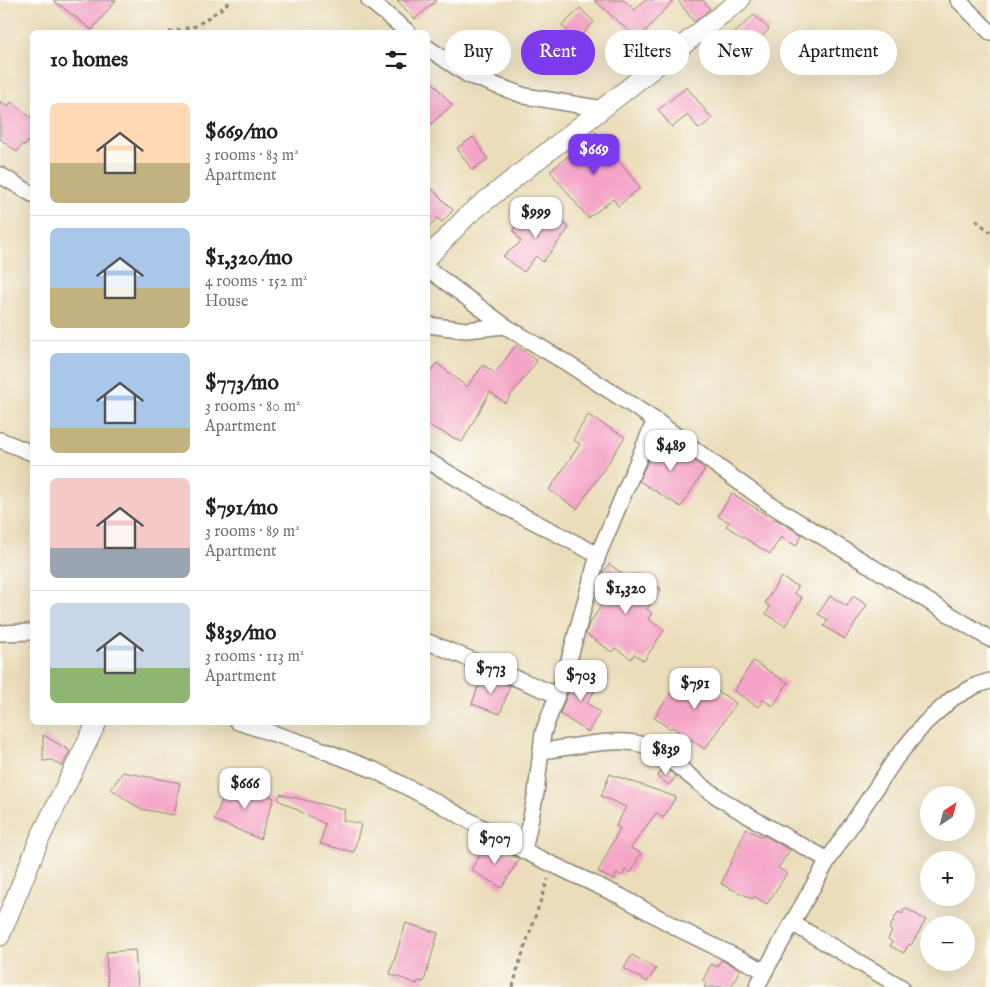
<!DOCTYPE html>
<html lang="en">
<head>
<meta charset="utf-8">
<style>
  body { margin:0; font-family:"IM FELL English",serif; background:#f6f6f6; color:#202124; height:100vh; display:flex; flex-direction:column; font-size:19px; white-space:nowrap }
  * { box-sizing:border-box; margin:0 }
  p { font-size:16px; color:#757577 }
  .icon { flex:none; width:28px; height:28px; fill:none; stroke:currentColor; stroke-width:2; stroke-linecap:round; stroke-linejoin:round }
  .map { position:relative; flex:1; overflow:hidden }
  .sheet { position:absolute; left:30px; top:30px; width:400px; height:695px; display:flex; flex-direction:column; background:#fff; border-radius:8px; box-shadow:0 5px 20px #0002 }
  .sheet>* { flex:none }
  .banner { position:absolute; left:445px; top:30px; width:470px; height:45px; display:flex; gap:10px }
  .needle { width:32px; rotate:36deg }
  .tools { position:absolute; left:920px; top:786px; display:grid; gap:10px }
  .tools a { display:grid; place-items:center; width:55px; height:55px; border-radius:50%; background:#fff; box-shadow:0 5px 20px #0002; font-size:25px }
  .price { position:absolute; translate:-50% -42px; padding:0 11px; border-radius:10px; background:#fff; color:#222; font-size:16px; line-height:32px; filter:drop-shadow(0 1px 2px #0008) }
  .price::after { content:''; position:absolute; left:50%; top:30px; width:15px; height:11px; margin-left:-8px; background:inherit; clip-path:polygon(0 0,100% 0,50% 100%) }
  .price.active { background:#7c3aed; color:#fff }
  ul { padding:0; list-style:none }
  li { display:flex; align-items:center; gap:15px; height:125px; padding:0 20px }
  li+li { border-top:1px solid #e0e0e0 }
  li span { display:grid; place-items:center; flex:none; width:140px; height:100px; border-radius:8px; color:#555 }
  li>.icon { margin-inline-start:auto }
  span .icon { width:60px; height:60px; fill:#fffc; stroke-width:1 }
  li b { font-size:21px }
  h2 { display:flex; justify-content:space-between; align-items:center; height:60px; padding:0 20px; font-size:21px }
  .pill { padding:0 18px; border-radius:22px; background:#fff; box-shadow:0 5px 20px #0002; font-size:18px; line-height:45px }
  .pill.active { background:#7c3aed; color:#fff }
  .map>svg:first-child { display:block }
</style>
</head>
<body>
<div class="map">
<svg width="990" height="987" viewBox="0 0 990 987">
  <rect width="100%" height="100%" fill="#fdfcf7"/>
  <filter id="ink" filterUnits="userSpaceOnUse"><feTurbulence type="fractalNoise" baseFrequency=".02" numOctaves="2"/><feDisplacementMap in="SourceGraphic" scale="10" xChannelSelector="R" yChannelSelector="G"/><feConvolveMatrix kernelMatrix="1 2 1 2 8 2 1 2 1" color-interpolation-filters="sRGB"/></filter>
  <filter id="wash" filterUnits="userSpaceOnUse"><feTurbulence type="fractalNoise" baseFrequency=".0096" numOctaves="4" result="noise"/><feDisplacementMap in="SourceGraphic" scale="20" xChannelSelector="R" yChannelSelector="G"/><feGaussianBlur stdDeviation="1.12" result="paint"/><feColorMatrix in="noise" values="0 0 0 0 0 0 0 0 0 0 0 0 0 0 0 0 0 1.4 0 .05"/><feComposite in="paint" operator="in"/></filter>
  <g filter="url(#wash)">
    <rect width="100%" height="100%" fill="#ebddba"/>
    <g id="blocks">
      <!-- building -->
      <g fill="#f4a4c7">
        <path d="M53,0H116L92,30Z"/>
        <path d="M397,0H437L415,19Z"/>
        <path d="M594,0H624L635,10L644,0H674L638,39Z"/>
        <path d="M678,0H703L710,9L694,22Z"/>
        <path d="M580,8L594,22L577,40L562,26Z"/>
        <path d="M754,15L769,29L756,43L760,47L744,60L726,41Z"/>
        <path d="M428,77L452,105L428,127Z"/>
        <path d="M687,87L712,119L699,129L688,115L672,127L658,110Z"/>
        <path d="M0,101L8,107L11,102L32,118V136L25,146L23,144L17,152L0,139Z"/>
        <path d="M596,132L640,188L618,206L613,199L588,218L550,171L579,147L578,145Z"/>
        <path d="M473,137L488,159L472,170L457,148Z"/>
        <path d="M428,185L453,210L442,222L437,218L428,228Z"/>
        <path d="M547,209L569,228L543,262L536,256L524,272L503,256L521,242L513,230L524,215L535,223Z"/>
        <path d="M516,345L537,361L505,403L490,392L462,442L428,425V375L437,363L467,387L483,365L495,373Z"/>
        <path d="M588,415L625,437L612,457L577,509L549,490L580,444L573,440Z"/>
        <path d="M661,436L705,469L681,507L639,481L652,451Z"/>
        <path d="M732,493L774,520L775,519L802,535L796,546L781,537L770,554L726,526L729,522L718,516Z"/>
        <path d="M609,564L631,580L635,574L638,576L639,574L661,589L647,609L652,613L648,619L664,630L644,661L634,654L631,659L615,648L612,652L586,634L588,626L612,589L600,582L602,574Z"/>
        <path d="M781,577L798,587L794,593L802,598L785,626L766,614L770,607L765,603Z"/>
        <path d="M830,596L847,606L853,596L867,605L845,639L824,626L828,620L818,614Z"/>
        <path d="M753,661L788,683L773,706L763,700L758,707L734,691Z"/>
        <path d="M686,670L736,703L705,749L672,727L671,729L654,718Z"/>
        <path d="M582,671L600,682L587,703L600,712L588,732L560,714L567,695Z"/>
        <path d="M482,676L510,686L500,714L472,704Z"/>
        <path d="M43,735L70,751L62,767L52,760L43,761Z"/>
        <path d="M664,767L676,776L669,785L657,777Z"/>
        <path d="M123,772L180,783L174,815L140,809L111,789Z"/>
        <path d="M610,774L676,797L663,818L656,813L631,848L641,853L631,873L625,870L622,876L617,873L614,880L598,872L620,828L616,826L626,807L601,796Z"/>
        <path d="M237,783L274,798L260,839L214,820L226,790L233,792Z"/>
        <path d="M280,794L345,810L343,820L361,824L354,852L320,844L325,824L278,800Z"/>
        <path d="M746,829L763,837L764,835L790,850L778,868L787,873L767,904L754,896L753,899L721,884Z"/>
        <path d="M488,842L519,859L502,888L471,870Z"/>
        <path d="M905,908L926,920L911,945L909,944L904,953L890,946L892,942L888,939L892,931L889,929L898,912L902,914Z"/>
        <path d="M406,923L438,933L424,982L418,981L417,984L390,974Z"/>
        <path d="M135,950L138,987H108L106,952Z"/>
        <path d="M632,955L656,969L647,982L624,968Z"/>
        <path d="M721,960L740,969L731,987H704L707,982L703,980L711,964L717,967Z"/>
      </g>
    </g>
  </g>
  <g filter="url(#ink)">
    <use href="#blocks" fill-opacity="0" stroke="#8b8472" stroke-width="1"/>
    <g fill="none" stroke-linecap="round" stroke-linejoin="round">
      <defs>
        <g id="minor">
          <path d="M369,0L408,32"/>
          <path d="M958,0L990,32"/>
          <path d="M428,48L468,75L525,96L603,109"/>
          <path d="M0,175L32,194"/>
          <path d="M428,269L505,326L565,362L655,420L732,477L771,505L990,639"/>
          <path d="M428,325L466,330L505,326"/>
          <path d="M0,440L32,453"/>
          <path d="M428,461L506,507L598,555"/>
          <path d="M0,633L32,632"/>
          <path d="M428,642L557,695"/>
          <path d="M238,722L312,746L374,770L434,801L524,851L622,897L679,929L765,971"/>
          <path d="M541,751C569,748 618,736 643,745C667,753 693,781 715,795C750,819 791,839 828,860"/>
          <path d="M524,851L536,793L543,733L566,671L598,555L655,420"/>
          <path d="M792,923L901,987"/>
          <path d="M757,987L765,971L828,860L896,758L925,723L953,698L977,685L990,681"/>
        </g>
        <g id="tertiary">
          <path d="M428,257L469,214L740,0"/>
          <path d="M0,936L40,838L97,722"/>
        </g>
      </defs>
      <!-- minor casing -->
      <use href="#minor" stroke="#8b8472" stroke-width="18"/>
      <!-- tertiary casing -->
      <use href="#tertiary" stroke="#8b8472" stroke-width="21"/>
      <!-- path -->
      <g stroke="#8b8472" stroke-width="3" stroke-dasharray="4 4" stroke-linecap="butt">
        <path d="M169,32L196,26L224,7L230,0"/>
        <path d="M976,220L990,232"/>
        <path d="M513,987L518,967L548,879"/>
      </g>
      <!-- minor -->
      <use href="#minor" stroke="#fff" stroke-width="15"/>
      <!-- tertiary -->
      <use href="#tertiary" stroke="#fff" stroke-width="19"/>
    </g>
  </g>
</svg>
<div class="tools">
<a><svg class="needle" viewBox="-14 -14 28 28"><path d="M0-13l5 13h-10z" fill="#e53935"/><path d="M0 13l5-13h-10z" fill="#757577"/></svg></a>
<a>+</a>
<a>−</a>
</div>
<b class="price active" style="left:594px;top:176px">$669</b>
<b class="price" style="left:536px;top:239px">$999</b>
<b class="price" style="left:671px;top:472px">$489</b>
<b class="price" style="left:626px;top:615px">$1,320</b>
<b class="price" style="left:491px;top:695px">$773</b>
<b class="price" style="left:581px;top:702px">$703</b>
<b class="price" style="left:695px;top:710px">$791</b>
<b class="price" style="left:666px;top:776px">$839</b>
<b class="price" style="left:245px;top:810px">$666</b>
<b class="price" style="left:495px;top:865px">$707</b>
<div class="banner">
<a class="pill">Buy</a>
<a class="pill active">Rent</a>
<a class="pill">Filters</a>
<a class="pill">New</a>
<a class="pill">Apartment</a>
</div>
<section class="sheet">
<h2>10 homes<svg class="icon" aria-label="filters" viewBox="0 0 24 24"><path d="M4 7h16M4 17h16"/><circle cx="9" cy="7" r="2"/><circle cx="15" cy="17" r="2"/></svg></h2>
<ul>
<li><span style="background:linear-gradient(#ffd9b3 60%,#c2b280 0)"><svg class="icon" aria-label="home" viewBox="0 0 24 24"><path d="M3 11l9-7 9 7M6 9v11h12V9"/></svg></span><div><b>$669/mo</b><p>3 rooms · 83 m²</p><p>Apartment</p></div></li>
<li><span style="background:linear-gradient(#a9c7e8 60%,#c2b280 0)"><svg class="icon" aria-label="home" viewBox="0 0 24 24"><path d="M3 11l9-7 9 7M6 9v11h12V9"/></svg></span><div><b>$1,320/mo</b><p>4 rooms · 152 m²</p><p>House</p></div></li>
<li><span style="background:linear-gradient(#a9c7e8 75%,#c2b280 0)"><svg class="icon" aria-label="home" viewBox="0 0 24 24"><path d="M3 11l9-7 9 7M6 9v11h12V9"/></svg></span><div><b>$773/mo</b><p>3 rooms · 80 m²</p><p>Apartment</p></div></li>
<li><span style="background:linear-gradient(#f6c9c9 70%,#9aa5b1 0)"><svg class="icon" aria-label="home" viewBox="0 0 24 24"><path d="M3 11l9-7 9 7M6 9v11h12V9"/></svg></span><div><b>$791/mo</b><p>3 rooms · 89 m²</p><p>Apartment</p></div></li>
<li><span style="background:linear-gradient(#c9d6e8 65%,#8fb573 0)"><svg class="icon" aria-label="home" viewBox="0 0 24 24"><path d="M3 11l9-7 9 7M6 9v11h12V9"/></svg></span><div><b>$839/mo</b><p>3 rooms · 113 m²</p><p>Apartment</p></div></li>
</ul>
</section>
</div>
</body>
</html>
